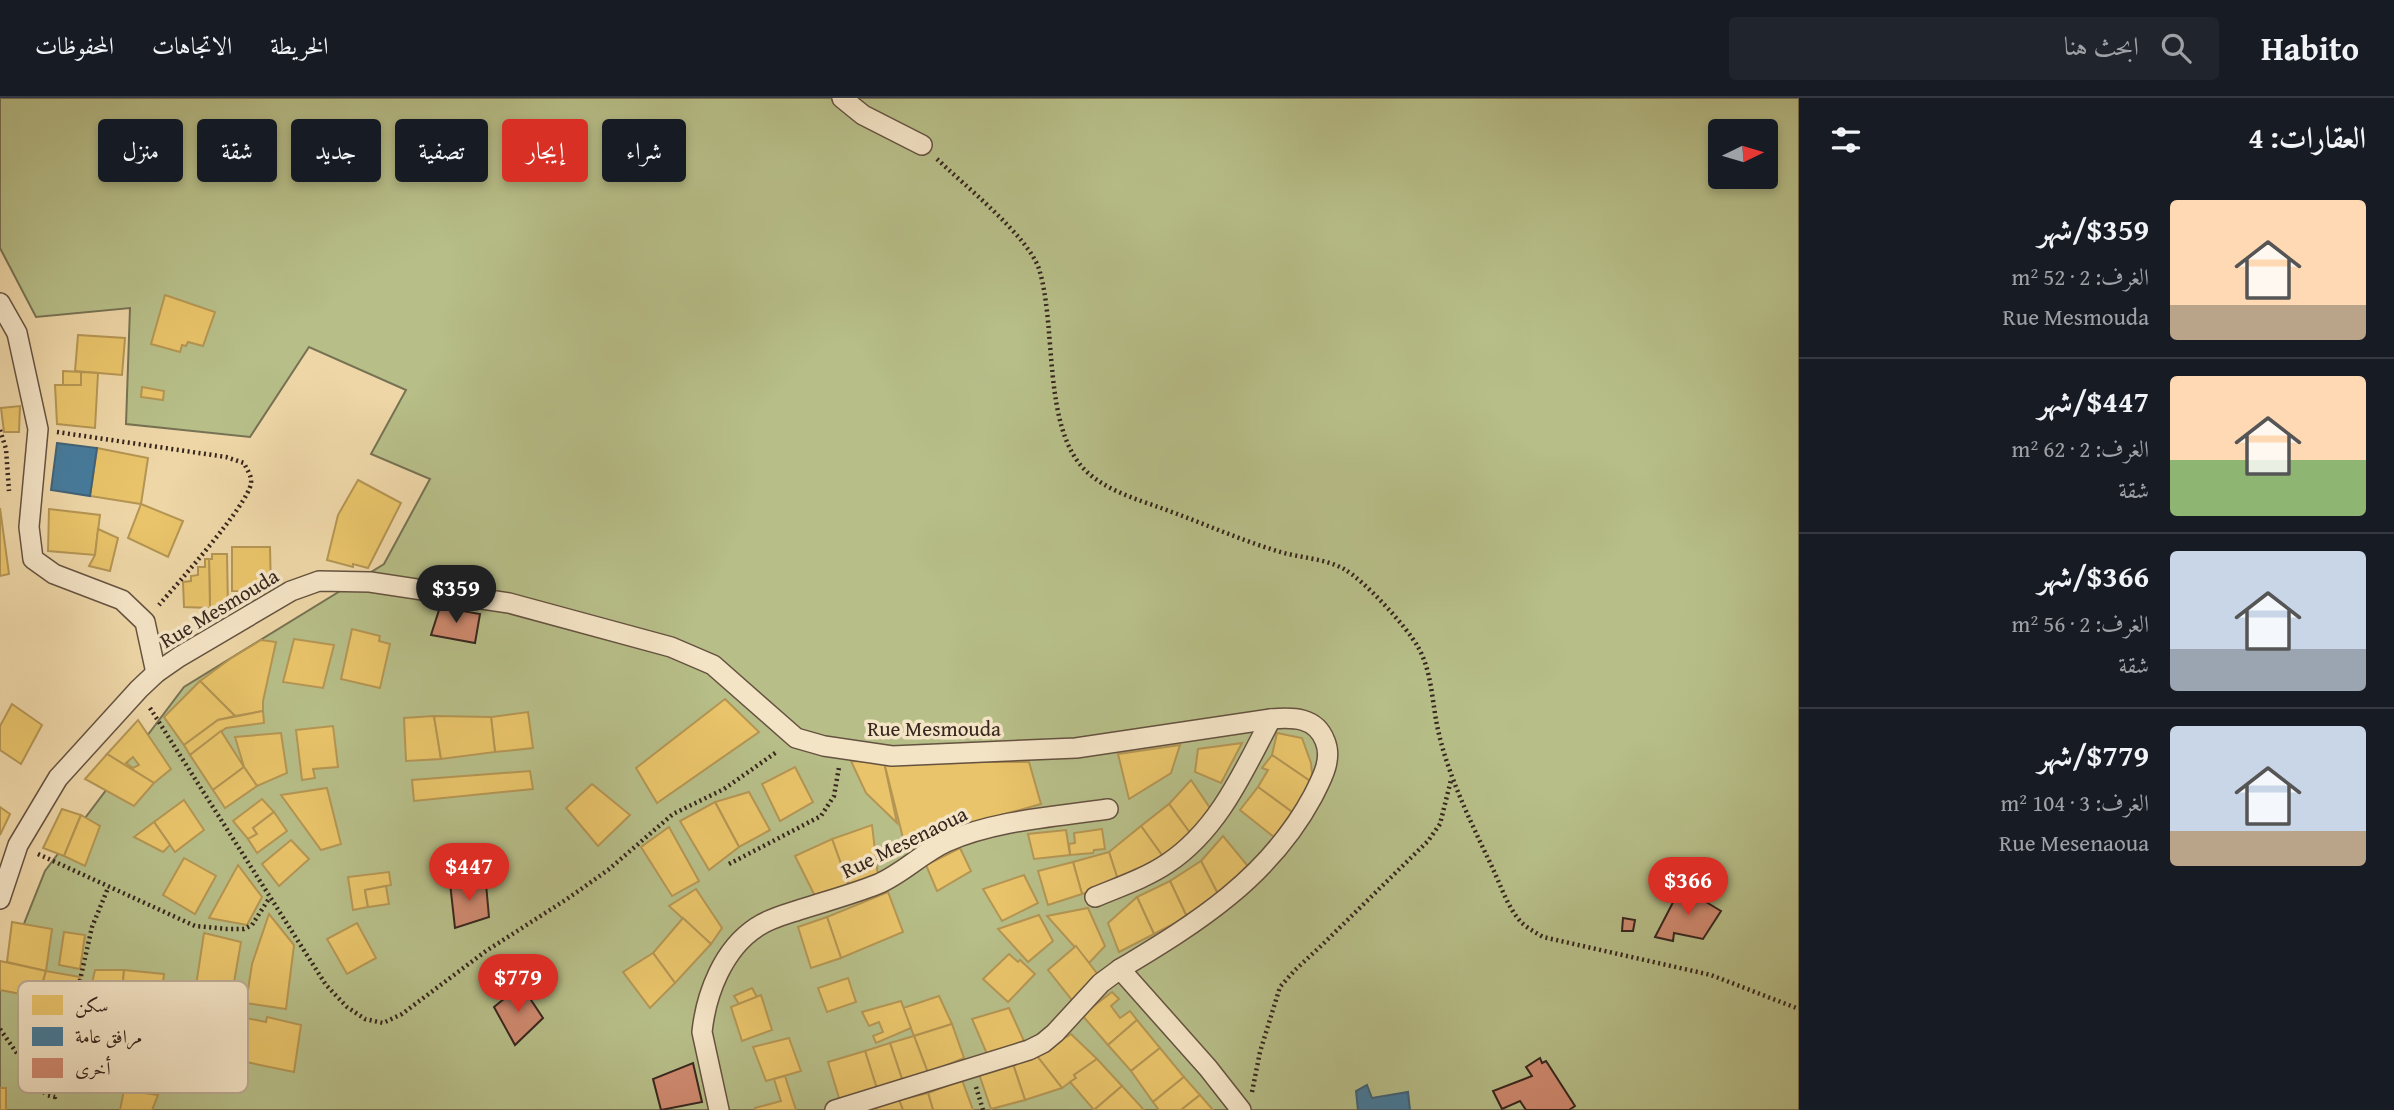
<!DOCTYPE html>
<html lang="ar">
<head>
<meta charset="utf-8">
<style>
  body { margin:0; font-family:"Gentium Book Plus",Amiri,serif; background:#20242c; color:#f1f3f6; direction:rtl; height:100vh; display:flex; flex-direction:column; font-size:26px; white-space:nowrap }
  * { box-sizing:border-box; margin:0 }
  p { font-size:23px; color:#9ea1a6 }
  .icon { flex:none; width:38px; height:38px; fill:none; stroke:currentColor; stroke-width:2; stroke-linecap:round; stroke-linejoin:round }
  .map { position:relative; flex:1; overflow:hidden; direction:ltr }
  .panel { display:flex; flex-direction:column; background:#171b24; width:595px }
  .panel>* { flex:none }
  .top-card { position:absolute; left:21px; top:21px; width:665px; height:63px; direction:rtl; display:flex; gap:14px }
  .needle { width:46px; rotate:85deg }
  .fabs { position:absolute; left:1708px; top:21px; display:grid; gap:14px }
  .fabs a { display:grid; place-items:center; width:70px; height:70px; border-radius:7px; background:#171b24; box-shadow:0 4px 10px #0003; font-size:35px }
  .price { position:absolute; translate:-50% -60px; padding:0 16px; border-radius:24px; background:#d93025; color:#fff; font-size:23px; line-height:46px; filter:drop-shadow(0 2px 4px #0008) }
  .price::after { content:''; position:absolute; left:50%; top:42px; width:21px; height:16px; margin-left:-10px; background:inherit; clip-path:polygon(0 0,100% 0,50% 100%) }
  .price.on { background:#222; color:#fff }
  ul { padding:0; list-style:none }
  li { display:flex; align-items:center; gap:21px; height:175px; padding:0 28px }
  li+li { border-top:2px solid #363941 }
  li span { display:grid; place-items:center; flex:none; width:196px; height:140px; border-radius:7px; color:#555 }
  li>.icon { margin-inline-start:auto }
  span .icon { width:84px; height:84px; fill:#fffc; stroke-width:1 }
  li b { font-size:30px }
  h2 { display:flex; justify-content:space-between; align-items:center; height:84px; padding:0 28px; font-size:30px }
  .chip { padding:0 24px; border-radius:7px; background:#171b24; box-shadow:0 4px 10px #0003; font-size:24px; line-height:63px }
  .chip.on { background:#d93025; color:#fff }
  header { display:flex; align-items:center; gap:42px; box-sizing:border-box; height:98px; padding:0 35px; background:#171b24; border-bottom:2px solid #363941 }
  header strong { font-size:33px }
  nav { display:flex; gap:38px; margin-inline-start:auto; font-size:24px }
  .search { width:490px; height:63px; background:#20242c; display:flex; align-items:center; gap:18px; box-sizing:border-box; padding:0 24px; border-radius:7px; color:#9ea1a6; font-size:26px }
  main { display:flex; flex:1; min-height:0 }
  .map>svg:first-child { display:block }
</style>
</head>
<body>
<header>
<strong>Habito</strong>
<div class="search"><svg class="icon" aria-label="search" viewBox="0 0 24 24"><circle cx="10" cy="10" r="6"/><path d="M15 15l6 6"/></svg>ابحث هنا</div>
<nav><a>الخريطة</a><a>الاتجاهات</a><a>المحفوظات</a></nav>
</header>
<main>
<section class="panel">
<h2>العقارات: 4<svg class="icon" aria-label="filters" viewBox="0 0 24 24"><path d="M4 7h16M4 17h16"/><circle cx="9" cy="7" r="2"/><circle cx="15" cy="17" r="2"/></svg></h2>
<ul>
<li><span style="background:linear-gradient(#ffd9b3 75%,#b9a48a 0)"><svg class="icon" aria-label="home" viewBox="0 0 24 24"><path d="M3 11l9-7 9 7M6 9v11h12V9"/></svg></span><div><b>$359/شهر</b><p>الغرف: 2 · 52 m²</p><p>Rue Mesmouda</p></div></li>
<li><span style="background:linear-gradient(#ffd9b3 60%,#8fb573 0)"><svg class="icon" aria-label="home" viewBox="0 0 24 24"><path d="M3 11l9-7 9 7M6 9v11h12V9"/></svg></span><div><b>$447/شهر</b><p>الغرف: 2 · 62 m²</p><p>شقة</p></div></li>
<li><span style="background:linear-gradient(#c9d6e8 70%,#9aa5b1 0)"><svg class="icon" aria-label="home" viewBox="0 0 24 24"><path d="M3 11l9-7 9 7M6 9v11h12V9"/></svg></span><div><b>$366/شهر</b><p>الغرف: 2 · 56 m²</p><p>شقة</p></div></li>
<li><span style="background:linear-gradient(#c9d6e8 75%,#b9a48a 0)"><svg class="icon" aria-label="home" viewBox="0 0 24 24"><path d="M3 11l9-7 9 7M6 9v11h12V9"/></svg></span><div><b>$779/شهر</b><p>الغرف: 3 · 104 m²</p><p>Rue Mesenaoua</p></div></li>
</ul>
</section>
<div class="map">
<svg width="1799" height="1012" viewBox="0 0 1799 1012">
  <rect width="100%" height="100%" fill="#eed6a7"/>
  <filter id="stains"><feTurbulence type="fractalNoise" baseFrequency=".00286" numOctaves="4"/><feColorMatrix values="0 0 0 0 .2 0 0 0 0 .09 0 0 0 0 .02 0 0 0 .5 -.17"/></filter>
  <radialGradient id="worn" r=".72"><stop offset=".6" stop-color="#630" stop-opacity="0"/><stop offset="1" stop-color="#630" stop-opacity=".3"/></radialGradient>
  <!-- green -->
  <path fill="#b7be88" stroke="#777253" stroke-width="2" fill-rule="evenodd" d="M0,0H1799V1012H0V886L45,773L184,589L384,466L430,381L371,356L406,292L309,249L250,339L126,326L130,210L36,219L0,150ZM1720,33H1766V79H1720Z"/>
  <!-- homes -->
  <g fill="#e9c46a" stroke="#b49553" stroke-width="2" fill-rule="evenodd">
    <path d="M165,197L215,214L203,248L188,244L186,248L182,247L180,254L151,246Z"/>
    <path d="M78,237L125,240L122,277L75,273Z"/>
    <path d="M63,273L81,274V287H63Z"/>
    <path d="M81,274L98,275L95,330L57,326L55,287H81Z"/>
    <path d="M142,289L164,293L163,302L141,299Z"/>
    <path d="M20,308L19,334H4L1,310Z"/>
    <path d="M97,350L148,360L141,406L90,398Z"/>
    <path d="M358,382L401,405L368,470L353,466V469L327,462L338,417Z"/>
    <path d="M141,406L183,423L168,459L128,440Z"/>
    <path d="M0,410L9,476L0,478Z"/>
    <path d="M49,411L100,417L95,457L48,453Z"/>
    <path d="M98,431L118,440L110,473L89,468L95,457Z"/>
    <path d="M232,449H270L271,494L232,493Z"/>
    <path d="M212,456H227L228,511L210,510L209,461H212Z"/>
    <path d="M205,461H209L210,510L184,509L183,484L191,483V478L198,477V469H205Z"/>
    <path d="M352,531L380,538L379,543L390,546L380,590L341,581Z"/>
    <path d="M294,541L334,547L323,590L283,584Z"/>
    <path d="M261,542L276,544L263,603V613L235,618L200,583L230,561Z"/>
    <path d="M200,583L235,618L218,622L184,647L164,619Z"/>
    <path d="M725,601L759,634L657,705L636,670Z"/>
    <path d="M12,606L42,627L21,666L0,652V628Z"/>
    <path d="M263,613L264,625L226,630L190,657L184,647L218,622Z"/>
    <path d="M528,614L533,650L495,654L491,619Z"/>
    <path d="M434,618L441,661L406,663L404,620Z"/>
    <path d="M434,618L491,619L495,654L441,661Z"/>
    <path d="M138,622L171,671L154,685L107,656ZM133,659L139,667L133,670L126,665Z"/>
    <path d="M333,628L338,669L313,671L315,680L302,682L296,632Z"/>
    <path d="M221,633L244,669L213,692L190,657Z"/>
    <path d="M281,635L287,675L257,688L244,669L235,639Z"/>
    <path d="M1277,635L1302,640L1311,665L1313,685L1272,657Z"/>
    <path d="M1242,645L1221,685L1195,674L1198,651Z"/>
    <path d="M1180,647L1171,675L1129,701L1118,656Z"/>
    <path d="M107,656L154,685L134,708L85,681Z"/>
    <path d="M1272,657L1313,685L1292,714L1258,689L1268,672L1262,670Z"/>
    <path d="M851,663L884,664L897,725L866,695Z"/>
    <path d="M884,664H1029L1041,706L904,744Z"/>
    <path d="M244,669L257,688L225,710L213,692Z"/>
    <path d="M795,669L813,704L780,723L762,686Z"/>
    <path d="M530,673L533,691L414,703L412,682Z"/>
    <path d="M1191,682L1212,713L1193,739L1169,706Z"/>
    <path d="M592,686L630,717L598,748L566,710Z"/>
    <path d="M1258,689L1292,714L1274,739L1240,712Z"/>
    <path d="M327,690L341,746L321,752L281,697Z"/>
    <path d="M749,694L770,732L739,749L715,704Z"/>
    <path d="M262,701L274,714L253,730L257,736L248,741L233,723Z"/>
    <path d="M184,702L204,732L175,754L154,724Z"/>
    <path d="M715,704L739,749L709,772L680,723Z"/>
    <path d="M1169,706L1193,739L1164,760L1141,728Z"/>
    <path d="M0,709L10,716L0,737Z"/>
    <path d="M62,711L81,717L64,758L43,750Z"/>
    <path d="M274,714L287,733L257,755L248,741L257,736L253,730Z"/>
    <path d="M81,717L100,728L85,768L64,758Z"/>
    <path d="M154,724L170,747L163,754L134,739Z"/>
    <path d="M872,727L878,778L849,788L832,741Z"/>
    <path d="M1141,728L1164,760L1119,785L1109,754Z"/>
    <path d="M669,729L699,783L672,798L641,749Z"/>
    <path d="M1102,731L1105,751L1094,752L1093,755L1070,757L1069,746L1075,745L1074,735Z"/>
    <path d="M1066,732L1070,757L1034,761L1028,736Z"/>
    <path d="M1223,738L1252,773L1219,798L1201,763Z"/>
    <path d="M832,741L849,788L817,802L795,758Z"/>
    <path d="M291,742L309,761L279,788L262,766Z"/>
    <path d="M960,750L971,773L937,793L926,767Z"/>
    <path d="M1109,754L1119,785L1082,796L1073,764Z"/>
    <path d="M184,760L216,778L195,816L163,797Z"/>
    <path d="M1201,763L1219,798L1187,819L1170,783Z"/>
    <path d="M1073,764L1082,796L1048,807L1038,773Z"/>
    <path d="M238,767L262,799L247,827L209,820Z"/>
    <path d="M389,774L391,787L365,792L368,809L353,812L348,779Z"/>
    <path d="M1024,777L1038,805L1002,823L983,791Z"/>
    <path d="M1170,783L1187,819L1154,836L1137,799Z"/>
    <path d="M386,788L389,806L368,809L365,792Z"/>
    <path d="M696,791L722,830L711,846L669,808Z"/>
    <path d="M888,794L903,834L841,860L827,819Z"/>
    <path d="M1137,799L1154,836L1119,854L1108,825Z"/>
    <path d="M1088,810L1105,848L1089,865L1047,818Z"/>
    <path d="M269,816L294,847L286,911L246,905L252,866Z"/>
    <path d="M1039,817L1053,843L1028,864L998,831Z"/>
    <path d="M827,819L841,860L811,870L798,829Z"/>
    <path d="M683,820L711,846L675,885L653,855Z"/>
    <path d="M12,824L52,831L46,873L7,864Z"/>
    <path d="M357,825L376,860L347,876L327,841Z"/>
    <path d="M64,834L85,837L80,871L59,867Z"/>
    <path d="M204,835L241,844L228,919L192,914Z"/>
    <path d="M1076,848L1099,878L1072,902L1048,872Z"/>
    <path d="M653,855L675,885L650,910L623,874Z"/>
    <path d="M1009,856L1018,864L1020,862L1035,876L1008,904L983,881Z"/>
    <path d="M0,863L46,873L40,894L27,891L26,897L0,892Z"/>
    <path d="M95,872H124L121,908L87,907Z"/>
    <path d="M124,872L164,876L160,912L121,908Z"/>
    <path d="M46,873L80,879L71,907L26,897L27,891L40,894Z"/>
    <path d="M848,880L856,904L827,914L818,890Z"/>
    <path d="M752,890L757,899L739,906L734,898Z"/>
    <path d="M1112,894L1119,901L1111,908L1120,920L1130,913L1137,922L1108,947L1082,917Z"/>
    <path d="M761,897L772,932L742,943L731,909Z"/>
    <path d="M939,898L952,926L914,938L903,910Z"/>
    <path d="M901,903L911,930L876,945L873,938L883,934L879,924L869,928L862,914Z"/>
    <path d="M1009,910L1024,943L987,956L972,921Z"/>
    <path d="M231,917L266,924L267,919L301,927L294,974L222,959Z"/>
    <path d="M1137,922L1160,950L1131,973L1108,947Z"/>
    <path d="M952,926L964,960L928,975L914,938Z"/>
    <path d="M1071,936L1097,961L1074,977L1076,980L1062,990L1037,958Z"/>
    <path d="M914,938L928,975L903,984L890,945Z"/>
    <path d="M789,940L801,973L766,983L753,949Z"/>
    <path d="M890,945L903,984L877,991L865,953Z"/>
    <path d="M1160,950L1184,979L1153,1004L1131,973Z"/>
    <path d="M865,953L877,991L840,1003L828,964Z"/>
    <path d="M1037,958L1062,990L1025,1002L1013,966Z"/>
    <path d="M1097,961L1122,988L1094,1012L1070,984L1076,980L1074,977Z"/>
    <path d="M1013,966L1025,1002L991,1011L979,976Z"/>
    <path d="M785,978L796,1012H756L755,1010L781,1003L774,981Z"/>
    <path d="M1184,979L1200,997L1181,1012H1159L1153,1004Z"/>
    <path d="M962,982L973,1012H933L928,995Z"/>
    <path d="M1122,988L1144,1012H1094Z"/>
    <rect x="0" y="990" width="6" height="22"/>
    <path d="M124,992L158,997L152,1012H120Z"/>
    <path d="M928,995L933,1012H903L899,1002Z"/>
    <path d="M1200,997L1213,1012H1181Z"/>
    <path d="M899,1002L903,1012H874L873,1011Z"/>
  </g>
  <!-- public -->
  <g fill="#457b9d" stroke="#416277" stroke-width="2">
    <path d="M57,345L97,350L90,398L51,392Z"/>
    <path d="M1367,987L1372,1000L1408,994L1410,1012H1358L1356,993Z"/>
  </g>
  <!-- building -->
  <g fill="#d08a70" stroke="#37261e" stroke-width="2">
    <path d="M440,509L480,516L475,545L431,537Z"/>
    <path d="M450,785L486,786L489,819L455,830Z"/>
    <path d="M1681,789L1721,813L1703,841L1674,835L1673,843L1655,839Z"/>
    <path d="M1623,820L1635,822L1633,833H1622Z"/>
    <path d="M521,887L543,920L515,947L494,909Z"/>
    <path d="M1540,960L1542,965L1546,963L1575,1008L1569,1012H1526L1520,1003L1502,1011L1493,993L1532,978L1526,969Z"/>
    <path d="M693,965L702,1004L661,1012L653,981Z"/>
  </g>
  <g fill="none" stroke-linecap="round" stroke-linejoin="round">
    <defs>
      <g id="minor">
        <path d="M842,0L863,17L922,47"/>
        <path d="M0,205L17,235L38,331L29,429L33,461L54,476L122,502L145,524L156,575"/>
        <path d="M1095,799C1119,789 1146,780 1168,765C1219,731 1244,672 1271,621"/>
        <path d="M0,801L18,747L58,680L139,591L156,575L179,559L291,493L319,483L370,484L509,505L671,549L713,567L796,640L824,648L892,658L1076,650L1271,621C1293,619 1316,619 1325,643C1333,662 1321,682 1313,698C1269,780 1197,825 1120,871L1208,970L1241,1012"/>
        <path d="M719,1012L702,934C706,896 723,851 757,829C770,820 787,816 802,811C827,803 853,796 878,786C902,776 922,755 946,744C996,722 1054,719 1108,711"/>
        <path d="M835,1012L1029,952L1043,945L1055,935L1101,885L1120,871"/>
      </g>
    </defs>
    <!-- minor casing -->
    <use href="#minor" stroke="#655240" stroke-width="22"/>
    <!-- path -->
    <g stroke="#37261e" stroke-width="4.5" stroke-dasharray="2 3.5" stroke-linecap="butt">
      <path d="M937,61C964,87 1028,138 1039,171C1057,228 1042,329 1085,372C1105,392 1136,401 1161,410C1200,424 1238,441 1277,453C1299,460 1324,460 1344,471C1365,483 1406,528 1418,549C1432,573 1432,605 1438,632C1449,681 1472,726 1493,771C1501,788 1508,810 1521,824C1527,830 1535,834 1543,839L1711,877L1799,911"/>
      <path d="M0,332L6,351L9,393"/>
      <path d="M57,334L226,359L244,365C247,372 252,378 251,385C249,406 176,487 159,507"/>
      <path d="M150,610L326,887L347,909L365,921L383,925L402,916L486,853L567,801L608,772L673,716L724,691L778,653"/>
      <path d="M38,756L195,828L227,831H244L252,827L270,799"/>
      <path d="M729,766L821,718L834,698L839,669"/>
      <path d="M0,931L46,997L55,999L58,989L59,962L64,929L76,900L92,829L108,790"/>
      <path d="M976,989L983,1012"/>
      <path d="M1252,994L1260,954L1280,889L1295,872L1322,847L1428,743L1440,726L1451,682"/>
    </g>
    <!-- minor -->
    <use href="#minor" stroke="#f4e4c6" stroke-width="19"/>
  </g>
  <g text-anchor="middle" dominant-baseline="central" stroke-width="7" stroke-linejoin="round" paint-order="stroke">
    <!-- street labels -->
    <g font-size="21" fill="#37261e" stroke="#f4e4c6">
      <text transform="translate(219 510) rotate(-31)">Rue Mesmouda</text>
      <text x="934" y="630">Rue Mesmouda</text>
      <text transform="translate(904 744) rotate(-26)">Rue Mesenaoua</text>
    </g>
  </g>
  <!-- legend -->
  <rect x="18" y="883" width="230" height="112" rx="10" fill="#f4e4c6" stroke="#bbab94" stroke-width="2"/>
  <rect x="32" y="897" width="31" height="20" fill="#e9c46a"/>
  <rect x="32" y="929" width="31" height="19" fill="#457b9d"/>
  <rect x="32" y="960" width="31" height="20" fill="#d08a70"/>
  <g font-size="19" fill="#37261e">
    <text x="75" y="914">سكن</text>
    <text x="75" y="945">مرافق عامة</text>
    <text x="75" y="977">أخرى</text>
  </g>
  <rect width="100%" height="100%" filter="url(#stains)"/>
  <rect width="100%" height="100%" fill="url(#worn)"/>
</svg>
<div class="fabs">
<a><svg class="needle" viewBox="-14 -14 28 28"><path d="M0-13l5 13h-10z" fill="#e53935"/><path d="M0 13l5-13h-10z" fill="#9ea1a6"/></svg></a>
</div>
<b class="price on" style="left:456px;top:527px">$359</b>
<b class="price" style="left:469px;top:805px">$447</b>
<b class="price" style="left:1688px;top:819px">$366</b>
<b class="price" style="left:518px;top:916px">$779</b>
<div class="top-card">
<a class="chip">شراء</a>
<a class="chip on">إيجار</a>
<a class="chip">تصفية</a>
<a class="chip">جديد</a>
<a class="chip">شقة</a>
<a class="chip">منزل</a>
</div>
</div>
</main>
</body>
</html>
